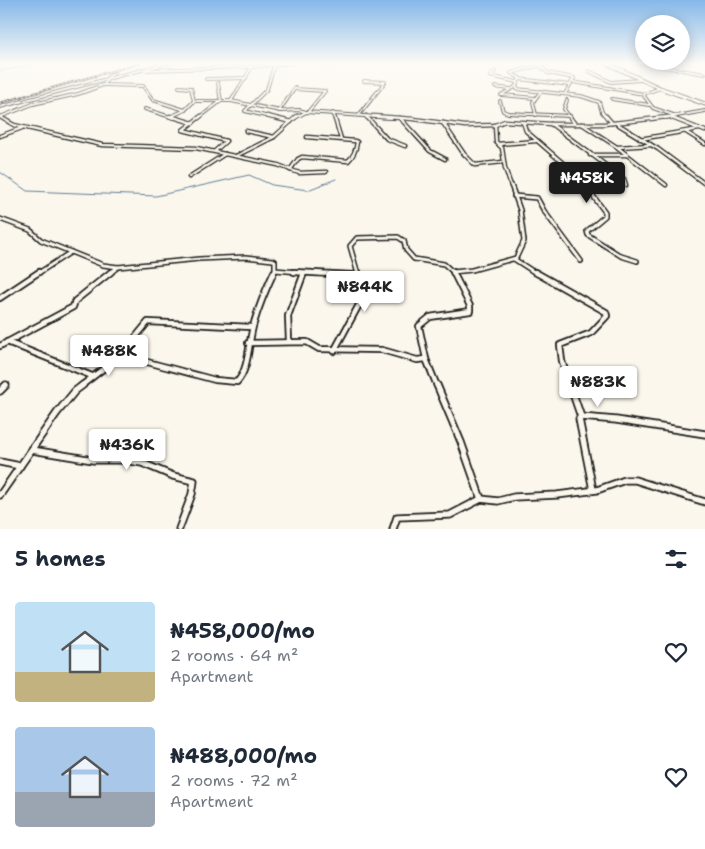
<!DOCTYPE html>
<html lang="en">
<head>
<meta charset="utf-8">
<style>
  body { margin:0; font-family:"Shantell Sans",sans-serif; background:#f2f2f3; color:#1f2937; height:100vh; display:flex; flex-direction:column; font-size:19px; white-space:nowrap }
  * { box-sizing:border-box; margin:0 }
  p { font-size:16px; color:#747a83 }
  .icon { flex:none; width:28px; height:28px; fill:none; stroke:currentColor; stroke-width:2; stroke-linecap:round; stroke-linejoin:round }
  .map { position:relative; height:529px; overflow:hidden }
  .details { display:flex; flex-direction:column; background:#fff; flex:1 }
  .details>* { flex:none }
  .buttons { position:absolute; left:635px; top:15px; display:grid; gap:10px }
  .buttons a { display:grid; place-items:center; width:55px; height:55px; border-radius:50%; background:#fff; box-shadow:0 2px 12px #0003; font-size:25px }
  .price { position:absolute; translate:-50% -42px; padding:0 11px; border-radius:5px; background:#fff; color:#222; font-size:16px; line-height:32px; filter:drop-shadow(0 1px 2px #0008) }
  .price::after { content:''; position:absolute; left:50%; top:30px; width:15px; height:11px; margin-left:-8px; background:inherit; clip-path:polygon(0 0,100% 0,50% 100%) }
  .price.current { background:#1c1c1c; color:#fff }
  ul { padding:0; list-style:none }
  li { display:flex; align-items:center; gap:15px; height:125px; padding:0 15px }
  li span { display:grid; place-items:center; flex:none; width:140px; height:100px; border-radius:5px; color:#555 }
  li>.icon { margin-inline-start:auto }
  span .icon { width:60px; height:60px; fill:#fffc; stroke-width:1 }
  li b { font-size:21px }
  h2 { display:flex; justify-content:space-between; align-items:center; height:60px; padding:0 15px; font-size:21px }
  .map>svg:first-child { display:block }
</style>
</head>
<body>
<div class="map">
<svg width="705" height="529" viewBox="0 0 705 529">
  <rect width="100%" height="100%" fill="#fbf7ec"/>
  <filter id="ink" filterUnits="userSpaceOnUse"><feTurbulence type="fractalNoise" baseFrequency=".02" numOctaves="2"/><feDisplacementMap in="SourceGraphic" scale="10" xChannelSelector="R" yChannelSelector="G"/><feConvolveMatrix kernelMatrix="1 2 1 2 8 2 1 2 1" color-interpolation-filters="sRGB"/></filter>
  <g filter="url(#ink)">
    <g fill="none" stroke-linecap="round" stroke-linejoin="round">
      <!-- stream -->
      <g stroke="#627e98" stroke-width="1">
        <path d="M0,71L43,63"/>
        <path d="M0,172L27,191L156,196L249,175L272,185L308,190L336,179"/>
      </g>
      <defs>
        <g id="minor-far4">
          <path d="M317,63L337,65"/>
          <path d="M640,63L705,74"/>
          <path d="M0,64L3,63"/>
          <path d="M540,66L548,73L574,78L565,94"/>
          <path d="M144,70L251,67L292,63"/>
          <path d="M495,71L490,76L517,82"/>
          <path d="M589,71L611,82L641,80"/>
          <path d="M114,73L108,77L104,85L143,86L153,100L185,110L194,101H231L281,111L299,110L306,112"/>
          <path d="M511,73L520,78L516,86L517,89L581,96L599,102L602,112L607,118"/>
          <path d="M511,73L549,63"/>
          <path d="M206,79L246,78"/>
          <path d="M519,79L570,85"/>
          <path d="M573,82L644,94"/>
          <path d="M179,87L191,88L194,101"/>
          <path d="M495,87L510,89"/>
          <path d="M515,87L501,95L535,98"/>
          <path d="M660,88L644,94V96L653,108L676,116"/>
          <path d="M295,89L325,91L308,112"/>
          <path d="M612,99L649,105"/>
          <path d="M567,100L564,109L570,118"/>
          <path d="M231,101L250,70L251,63"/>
          <path d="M500,101L503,111L508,113L570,116"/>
          <path d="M0,107L168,63"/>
          <path d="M145,109L174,118"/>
          <path d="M279,111L295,88"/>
          <path d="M333,113L334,118"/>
          <path d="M359,115L385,82L364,81"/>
          <path d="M536,115L533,102L541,91"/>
          <path d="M366,116L367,118"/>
          <path d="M0,117L33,104L78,94L103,85"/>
          <path d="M170,117L185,110"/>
          <path d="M199,118L221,101L218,83"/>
          <path d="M273,118L245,111L267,89L274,66"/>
          <path d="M295,118L306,112L392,118"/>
          <path d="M665,118L705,111"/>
        </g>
        <g id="minor-far3">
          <path d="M170,116L193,123"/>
          <path d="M201,116L183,130L226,141L215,151"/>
          <path d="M267,116L291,122"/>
          <path d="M334,116L341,139"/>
          <path d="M366,116L387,139L405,146"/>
          <path d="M373,116L414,119L465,126L495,125L505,121L551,124H604L677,116"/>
          <path d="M569,116L575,124"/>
          <path d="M606,116L612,123"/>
          <path d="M0,117L14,125L102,145L196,148L278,165L299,173L326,172"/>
          <path d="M400,118L430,151L445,159"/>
          <path d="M672,118L705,131"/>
          <path d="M523,122L526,131L579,177L586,186"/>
          <path d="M443,123L464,154L475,165L503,162"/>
          <path d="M616,123L658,149L705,184"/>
          <path d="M551,124L624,179L626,185"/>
          <path d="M582,124L617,147L666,185"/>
          <path d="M495,125L496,142L502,148L505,168L511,186"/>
          <path d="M246,131L274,137"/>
          <path d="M686,132L705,144"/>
          <path d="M0,136L22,128"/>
          <path d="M640,139L699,129"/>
          <path d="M498,144L536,141"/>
          <path d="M618,147L651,145"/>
          <path d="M590,155H627"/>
          <path d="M236,156L274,137L297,116"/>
          <path d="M290,170L298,159L302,157L348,161C354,156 356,150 357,142L355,141L307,137"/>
          <path d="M189,177L225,154"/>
        </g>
        <g id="minor-far2">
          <path d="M585,185L605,212V216L587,231L588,235L621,256L637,261"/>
          <path d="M514,196L537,198L544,211L581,261"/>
          <path d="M0,219L30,230L41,240L103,265L118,267L199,259L246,257L273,260L275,261V270L323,274"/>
          <path d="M514,259L537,274"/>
          <path d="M453,272L454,274"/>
          <path d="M37,274L71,252"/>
          <path d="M109,274L118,267"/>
          <path d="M273,274L275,270"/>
          <path d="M358,274L350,246L357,238L398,237L404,241L406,250L414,259L444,264L453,272L472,270L516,258L524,241L520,210L511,185"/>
        </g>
        <g id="minor-far1">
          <path d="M294,272L352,275L358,274V272"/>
          <path d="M535,272L606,312L607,316L591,333L560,345L562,361L570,386"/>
          <path d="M0,298L39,272"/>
          <path d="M289,341L288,316L304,273"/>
          <path d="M7,342L92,376"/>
          <path d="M248,343L307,342L319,349L382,350L417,360L426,359"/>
          <path d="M0,346L73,307L75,301L111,272"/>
          <path d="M334,351L360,303L364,283L358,274"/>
          <path d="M121,355L215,380L237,382C250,368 248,341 254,323C259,306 266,289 274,272"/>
          <path d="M81,386L121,355L148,322L251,327"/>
          <path d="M437,386L426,359L419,326L430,317L470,311V306L453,272"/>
        </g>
        <g id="minor">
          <path d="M437,385L461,442L481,499"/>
          <path d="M570,385L581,417"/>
          <path d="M0,391L6,385"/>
          <path d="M32,450L93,460H125L142,463L173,476L194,481L192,494L179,529"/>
          <path d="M0,462L20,466"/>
          <path d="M593,490L579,419L581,417L616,420L705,434"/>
          <path d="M0,495L57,413L75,391L83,385"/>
          <path d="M393,529L397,517L450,515L481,499L498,501L514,497L557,495L597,490L625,480H635L705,502"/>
        </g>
        <path id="secondary" d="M606,63L660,88L705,104"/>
      </defs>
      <!-- minor-far4 casing -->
      <use href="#minor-far4" stroke="#1c1c1c" stroke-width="4"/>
      <!-- minor-far3 casing -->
      <use href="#minor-far3" stroke="#1c1c1c" stroke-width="5"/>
      <!-- minor-far2 casing -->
      <use href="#minor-far2" stroke="#1c1c1c" stroke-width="6"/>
      <!-- minor-far1 casing -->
      <use href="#minor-far1" stroke="#1c1c1c" stroke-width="8"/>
      <!-- minor casing -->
      <use href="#minor" stroke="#1c1c1c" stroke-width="9"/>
      <!-- secondary casing -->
      <use href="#secondary" stroke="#1c1c1c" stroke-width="5"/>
      <!-- minor-far4 -->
      <use href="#minor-far4" stroke="#fbf7ec" stroke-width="2"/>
      <!-- minor-far3 -->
      <use href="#minor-far3" stroke="#fbf7ec" stroke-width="2.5"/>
      <!-- minor-far2 -->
      <use href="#minor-far2" stroke="#fbf7ec" stroke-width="3"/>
      <!-- minor-far1 -->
      <use href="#minor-far1" stroke="#fbf7ec" stroke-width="4.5"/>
      <!-- minor -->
      <use href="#minor" stroke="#fbf7ec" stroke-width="5.5"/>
      <!-- secondary -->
      <use href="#secondary" stroke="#fbf7ec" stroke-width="3"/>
      <defs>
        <path id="rail" d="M0,103L140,63"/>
      </defs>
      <!-- rail casing -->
      <use href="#rail" stroke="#1c1c1c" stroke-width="2.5"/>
      <!-- rail -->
      <use href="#rail" stroke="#fbf7ec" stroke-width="1" stroke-dasharray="2" stroke-linecap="butt"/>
    </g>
  </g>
  <!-- sky -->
  <linearGradient id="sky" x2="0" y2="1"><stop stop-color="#85b8e9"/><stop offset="0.46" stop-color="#fdfbf6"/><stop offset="1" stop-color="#fdfbf6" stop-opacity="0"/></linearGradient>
  <rect width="705" height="138" fill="url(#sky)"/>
</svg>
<div class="buttons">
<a><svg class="icon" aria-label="layers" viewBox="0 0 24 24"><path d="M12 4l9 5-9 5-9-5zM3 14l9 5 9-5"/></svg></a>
</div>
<b class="price current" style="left:587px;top:204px">₦458K</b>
<b class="price" style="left:365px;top:313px">₦844K</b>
<b class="price" style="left:109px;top:377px">₦488K</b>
<b class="price" style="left:598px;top:408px">₦883K</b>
<b class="price" style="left:127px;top:471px">₦436K</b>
</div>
<section class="details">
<h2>5 homes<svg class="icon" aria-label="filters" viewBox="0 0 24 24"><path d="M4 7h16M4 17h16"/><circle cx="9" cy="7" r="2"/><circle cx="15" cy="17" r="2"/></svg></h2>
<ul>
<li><span style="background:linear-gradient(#bfe0f5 70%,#c2b280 0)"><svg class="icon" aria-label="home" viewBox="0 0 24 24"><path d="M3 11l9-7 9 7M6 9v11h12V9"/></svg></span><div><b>₦458,000/mo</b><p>2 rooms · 64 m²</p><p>Apartment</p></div><svg class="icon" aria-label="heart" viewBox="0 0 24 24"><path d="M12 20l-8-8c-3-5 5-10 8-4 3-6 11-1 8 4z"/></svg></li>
<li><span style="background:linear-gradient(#a9c7e8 65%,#9aa5b1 0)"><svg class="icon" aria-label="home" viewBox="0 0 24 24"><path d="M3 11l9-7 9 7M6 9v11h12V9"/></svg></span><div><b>₦488,000/mo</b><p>2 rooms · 72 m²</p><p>Apartment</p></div><svg class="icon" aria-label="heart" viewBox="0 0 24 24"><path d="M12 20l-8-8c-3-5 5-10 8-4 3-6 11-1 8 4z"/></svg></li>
</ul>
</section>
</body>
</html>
